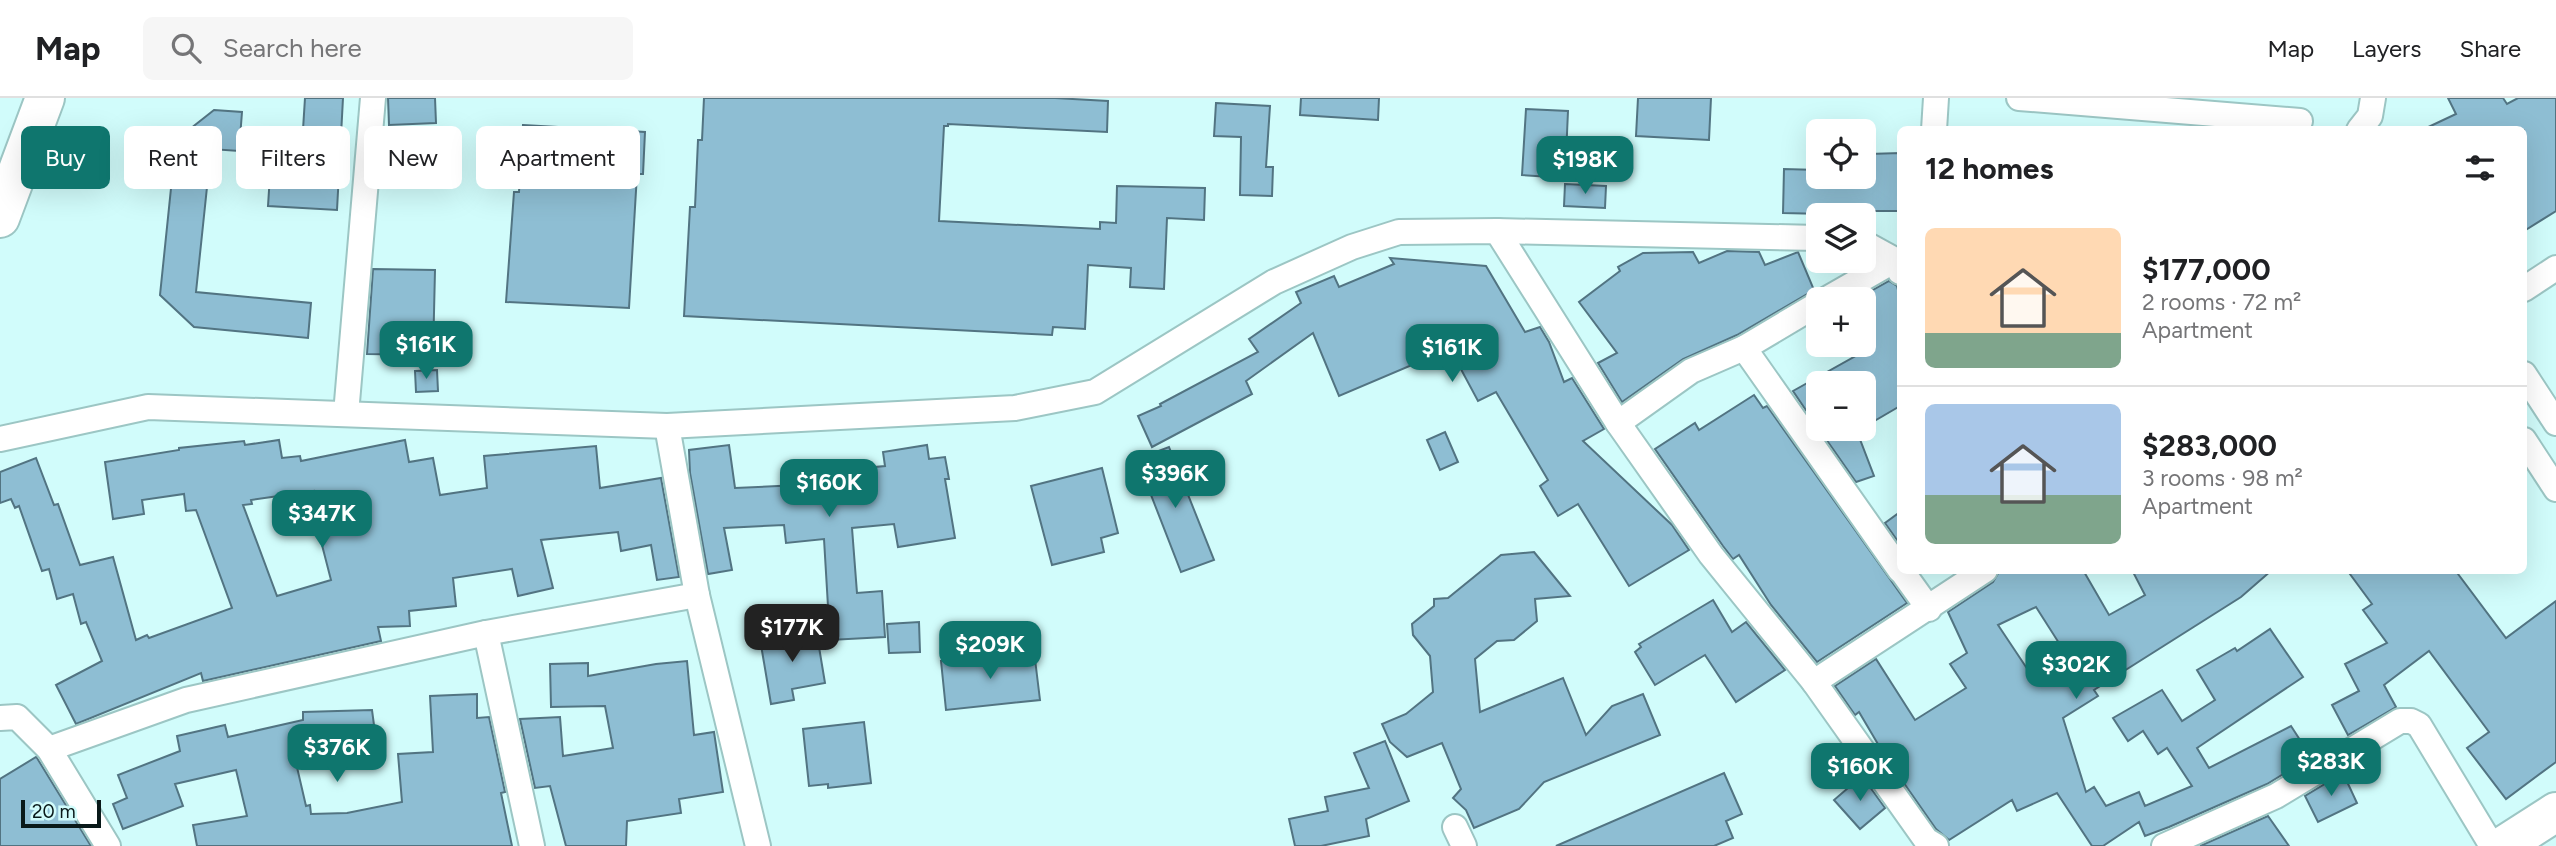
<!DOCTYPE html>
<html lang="en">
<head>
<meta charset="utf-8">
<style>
  body { margin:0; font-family:Figtree,sans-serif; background:#f6f6f6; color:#202124; height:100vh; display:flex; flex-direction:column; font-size:26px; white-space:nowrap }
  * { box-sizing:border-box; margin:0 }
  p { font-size:23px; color:#757577 }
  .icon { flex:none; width:38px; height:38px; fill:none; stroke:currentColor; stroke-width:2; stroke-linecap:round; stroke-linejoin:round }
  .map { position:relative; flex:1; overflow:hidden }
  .sheet { position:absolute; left:1897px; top:28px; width:630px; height:448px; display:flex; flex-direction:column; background:#fff; border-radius:10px; box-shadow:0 7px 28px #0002 }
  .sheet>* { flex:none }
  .banner { position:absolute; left:21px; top:28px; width:665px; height:63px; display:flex; gap:14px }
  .fabs { position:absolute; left:1806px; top:21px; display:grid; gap:14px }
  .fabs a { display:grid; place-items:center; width:70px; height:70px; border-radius:10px; background:#fff; box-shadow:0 7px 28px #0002; font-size:35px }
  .scale { position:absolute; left:21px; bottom:18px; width:80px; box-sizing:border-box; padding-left:7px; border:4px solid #091919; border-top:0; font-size:19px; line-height:24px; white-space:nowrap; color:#091919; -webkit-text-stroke:5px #d1fcfb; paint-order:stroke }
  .price { position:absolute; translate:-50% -60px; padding:0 16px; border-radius:14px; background:#0f766e; color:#fff; font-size:23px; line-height:46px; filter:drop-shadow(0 2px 4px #0008) }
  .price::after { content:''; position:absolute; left:50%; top:42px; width:21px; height:16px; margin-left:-10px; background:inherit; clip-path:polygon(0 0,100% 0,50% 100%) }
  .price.current { background:#222; color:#fff }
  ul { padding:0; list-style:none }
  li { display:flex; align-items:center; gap:21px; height:175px; padding:0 28px }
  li+li { border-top:2px solid #e0e0e0 }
  li span { display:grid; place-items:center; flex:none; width:196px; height:140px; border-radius:10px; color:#555 }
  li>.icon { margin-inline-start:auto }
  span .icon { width:84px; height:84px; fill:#fffc; stroke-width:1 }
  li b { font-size:30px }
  h2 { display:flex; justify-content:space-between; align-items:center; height:84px; padding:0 28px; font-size:30px }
  .pill { padding:0 24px; border-radius:10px; background:#fff; box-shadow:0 7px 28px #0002; font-size:24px; line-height:63px }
  .pill.current { background:#0f766e; color:#fff }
  header { display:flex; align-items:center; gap:42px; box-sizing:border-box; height:98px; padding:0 35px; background:#fff; border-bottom:2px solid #e0e0e0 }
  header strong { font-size:33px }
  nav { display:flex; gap:38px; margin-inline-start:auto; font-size:24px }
  .search { width:490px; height:63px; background:#f6f6f6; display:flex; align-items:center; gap:18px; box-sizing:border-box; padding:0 24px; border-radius:10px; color:#757577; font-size:26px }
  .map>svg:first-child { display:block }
</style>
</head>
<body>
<header>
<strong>Map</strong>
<div class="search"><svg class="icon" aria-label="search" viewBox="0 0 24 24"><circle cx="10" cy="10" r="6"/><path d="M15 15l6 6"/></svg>Search here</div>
<nav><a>Map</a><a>Layers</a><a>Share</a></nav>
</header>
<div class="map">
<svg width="2556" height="748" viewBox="0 0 2556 748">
  <rect width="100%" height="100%" fill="#d1fcfb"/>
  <!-- building -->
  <g fill="#8ebed3" stroke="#527482" stroke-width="2" fill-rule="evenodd">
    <path d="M305,0H343L337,112L268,108L270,77L300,79Z"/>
    <path d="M388,0H435L436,25L389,27Z"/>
    <path d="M704,0H1055L1108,3L1107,34L948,26V28H944L939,123L1100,131V124L1116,125L1117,88L1205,90L1204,122L1167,120L1164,191L1130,189L1131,170L1088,167L1085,231L1053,229L1052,237L684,218L690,109H695L698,42H702Z"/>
    <path d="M1301,0H1379L1378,22L1300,17Z"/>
    <path d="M1638,0H1711L1709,42L1636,38Z"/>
    <path d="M2448,0H2503L2507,6L2518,0H2556V113L2524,133V32H2422L2456,16Z"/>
    <path d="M1216,5L1270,8L1266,69H1273L1272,98L1240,97L1241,39L1214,38Z"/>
    <path d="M1526,11L1568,13L1565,80L1522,77Z"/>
    <path d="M214,12L242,14L239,53L211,51L196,194L311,205L308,240L194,229L160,197L176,42Z"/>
    <path d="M523,27L645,34L643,76H637L629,210L506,204L514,94H519Z"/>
    <path d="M1900,55V113H1868V117L1783,115L1784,71L1818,72V79H1864V72L1869,73V56Z"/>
    <path d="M1565,86L1606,88L1605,110L1564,108Z"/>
    <path d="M1727,153L1759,154L1765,167L1798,154L1814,192L1737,237L1683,261L1622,304L1598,265L1617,255L1579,204L1620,173L1618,169L1643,155L1693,154L1699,165Z"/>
    <path d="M1390,160L1486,168L1525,234L1540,229L1549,244L1564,284L1572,280L1604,331L1583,343L1672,427L1689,452L1629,488L1578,406L1558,418L1540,388L1548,382L1496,294L1478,303L1455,260L1446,265L1440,255L1339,298L1313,235L1246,283L1252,296L1152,349L1138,318L1161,308L1160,306L1258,254L1249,241L1301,205L1296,194L1334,178L1339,189L1394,166Z"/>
    <path d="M373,171L435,172L433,257L367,256Z"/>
    <path d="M1889,183L1897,188L1900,200V308L1864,329V285H1818V330L1793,293L1859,256L1857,252L1864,247V197Z"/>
    <path d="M437,272L438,293L416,294L415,273Z"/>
    <path d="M1754,297L1763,310L1767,308L1907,505L1817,564L1771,507L1739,457L1733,461L1723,448L1655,351L1695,325L1699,332Z"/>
    <path d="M1819,331H1856L1874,378L1856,384Z"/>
    <path d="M1445,334L1458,364L1440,372L1427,342Z"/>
    <path d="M279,342L282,360L300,358L301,363L405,342L409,364L433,360L440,397L487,390L484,358L596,348L600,390L661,380L679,479L657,482L651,447L621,453L618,434L541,442L553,490L518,498L512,471L453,480L456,508L409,513L410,528L378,529L381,543L203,583L201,575L76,626L56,587L102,563L86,524L81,526L73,496L57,501L49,471L42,473L19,408L15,410L11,401L0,405V374L36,360L54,407L58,406L80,467L113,459L136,542L147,537L149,540L232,510L196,412L186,413L184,396L142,402L144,416L113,421L105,364L179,352V350L244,343L245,347ZM314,393L322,447L331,482L277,498L243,407L252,406L251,402Z"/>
    <path d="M729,347L735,390L799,387L798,376L885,368L883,354L927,347L929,361L945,359L949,381H945L955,440L898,449L894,426L852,430L857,495L882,493L885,539L830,542L824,441L786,445L784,427L724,430L732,472L708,476L690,375L689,352Z"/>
    <path d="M1169,349L1214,462L1181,474L1137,361Z"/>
    <path d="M1102,370L1118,435L1101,440L1104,454L1052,467L1031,388Z"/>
    <path d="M1900,414V440L1897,442L1885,425Z"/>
    <path d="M1534,454L1570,498L1535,501L1537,523L1514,542L1497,543L1475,561L1480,614L1563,580L1586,637L1612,608L1643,596L1660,637L1544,684L1519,711L1474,730L1466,712L1453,700L1461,691L1442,645L1407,659L1390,644L1382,626L1406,616L1433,594L1430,558L1413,537L1412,526L1434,508V501L1448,500L1501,457Z"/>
    <path d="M2000,472H2083L2109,517L2145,497L2132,472H2272L2241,499L2094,592L2098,598L2063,620L2086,694L2094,689L2106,708L2139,694L2145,708L2192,688L2167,650L2158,656L2143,633L2128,643L2113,620L2162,592L2182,623L2215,602L2197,572L2235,550L2237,553L2270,531L2303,579L2197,650L2209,670L2291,628L2311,659L2267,686L2169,729L2145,738L2139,724L2103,748H2092L2057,695L2017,713L2012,702L1949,742L1936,731L1885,658L1859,614L1855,617L1835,588L1876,561L1915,622L1966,590L1950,566L1967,555L1948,514L1993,484ZM2036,509L2066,556L2030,575L1998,527Z"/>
    <path d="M2347,472H2455L2506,540L2556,503V664L2506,701L2467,650L2489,634L2429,553L2384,587L2396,609L2348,637L2332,607L2359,593L2345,566L2387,545L2363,512L2372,506Z"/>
    <path d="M1713,502L1732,534L1746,524L1785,572L1736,604L1705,557L1655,587L1635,554L1641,549L1639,546Z"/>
    <path d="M919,524L920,554L889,555L887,526Z"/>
    <path d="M816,531L825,585L792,591L794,602L771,606L760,541Z"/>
    <path d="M1034,553L1040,602L946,612L941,563Z"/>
    <path d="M687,563L694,637L714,634L723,694L679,701L681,715L627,723L626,748H566L550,688L535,690L520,621L560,619L563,658L613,650L605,608L551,609L550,566L588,565V578L656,566Z"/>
    <path d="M477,596V620L489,619L505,694L501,695L512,748H197L193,727L247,718L236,672L175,686L183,708L123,731L113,706L127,700L118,677L180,653L177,638L225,627L228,639L303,622V614L372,612L376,642L344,646V650L293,652L306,708L310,707L311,716L347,715L402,704L398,656L433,654L430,598Z"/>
    <path d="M864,624L871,685L828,690V686L809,688L803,631Z"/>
    <path d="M1385,643L1409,703L1366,721L1369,738L1321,748H1295L1289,721L1328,713L1325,699L1369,690L1354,655Z"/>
    <path d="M36,659L37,660L91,748H0V681Z"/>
    <path d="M1724,675L1742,716L1726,723L1733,740L1714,748H1556Z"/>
    <path d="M2343,675L2357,705L2318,724L2305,698Z"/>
    <path d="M1862,678L1885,710L1860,731L1834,702Z"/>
    <path d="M2268,718L2289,748H2200Z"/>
  </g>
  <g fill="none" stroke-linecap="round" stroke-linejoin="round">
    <defs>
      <g id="minor">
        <path d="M2019,0L2300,23"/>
        <path d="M1934,32L1936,0"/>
        <path d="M2359,32L2370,18L2373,0"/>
        <path d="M1497,133L1618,325L1711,457L1814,584L1926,742L1936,748"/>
        <path d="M1864,145L1895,162L1900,174"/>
        <path d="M2524,191L2556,170"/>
        <path d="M1827,201L1895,162"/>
        <path d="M1744,250L1900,472"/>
        <path d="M2524,276L2556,325"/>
        <path d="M346,316L373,0"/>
        <path d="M1618,325L1691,273L1744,250L1818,206"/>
        <path d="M667,328L697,497L758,748"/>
        <path d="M0,341L148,309L667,328L1015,310L1095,294L1274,184L1352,149L1399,134L1497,133L1818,140"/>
        <path d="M2524,342L2556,391"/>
        <path d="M1901,472L1929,511"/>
        <path d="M486,535L697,497"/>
        <path d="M1814,584L1985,472"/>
        <path d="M0,620L17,619L49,651L108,748"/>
        <path d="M49,651L186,602L486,535L532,748"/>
        <path d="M1455,729L1464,748"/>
        <path d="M2164,748L2276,698L2400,623H2411L2419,627L2492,748"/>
      </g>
      <path id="primary" d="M2503,748L2556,714"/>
      <path id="trunk" d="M0,120L45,0"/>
    </defs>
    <!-- minor casing -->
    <use href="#minor" stroke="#9cc6c4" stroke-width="28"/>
    <!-- primary casing -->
    <use href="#primary" stroke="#9cc6c4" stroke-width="42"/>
    <!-- trunk casing -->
    <use href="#trunk" stroke="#9cc6c4" stroke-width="42"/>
    <!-- minor -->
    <use href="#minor" stroke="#fff" stroke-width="24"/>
    <!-- primary -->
    <use href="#primary" stroke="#fff" stroke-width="38"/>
    <!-- trunk -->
    <use href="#trunk" stroke="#fff" stroke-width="38"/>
  </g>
</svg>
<div class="fabs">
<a><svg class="icon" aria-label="locate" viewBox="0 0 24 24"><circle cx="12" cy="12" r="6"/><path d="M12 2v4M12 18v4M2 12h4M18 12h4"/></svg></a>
<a><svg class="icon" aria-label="layers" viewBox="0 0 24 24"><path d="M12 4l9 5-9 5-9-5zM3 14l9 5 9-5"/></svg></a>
<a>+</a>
<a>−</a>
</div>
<div class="scale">20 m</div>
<b class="price" style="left:1585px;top:98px">$198K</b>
<b class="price" style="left:426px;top:283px">$161K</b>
<b class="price" style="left:1452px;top:286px">$161K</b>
<b class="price" style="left:1175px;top:412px">$396K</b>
<b class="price" style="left:829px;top:421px">$160K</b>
<b class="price" style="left:322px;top:452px">$347K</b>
<b class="price current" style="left:792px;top:566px">$177K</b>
<b class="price" style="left:990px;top:583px">$209K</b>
<b class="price" style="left:2076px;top:603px">$302K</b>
<b class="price" style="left:337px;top:686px">$376K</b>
<b class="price" style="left:2331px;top:700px">$283K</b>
<b class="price" style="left:1860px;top:705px">$160K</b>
<div class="banner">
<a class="pill current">Buy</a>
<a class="pill">Rent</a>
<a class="pill">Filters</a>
<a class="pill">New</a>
<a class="pill">Apartment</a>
</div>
<section class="sheet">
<h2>12 homes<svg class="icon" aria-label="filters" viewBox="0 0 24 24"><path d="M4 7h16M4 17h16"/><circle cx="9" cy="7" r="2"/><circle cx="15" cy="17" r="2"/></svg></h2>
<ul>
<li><span style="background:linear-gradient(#ffd9b3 75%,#7fa58c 0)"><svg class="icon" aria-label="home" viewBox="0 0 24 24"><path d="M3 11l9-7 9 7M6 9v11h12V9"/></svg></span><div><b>$177,000</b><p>2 rooms · 72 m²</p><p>Apartment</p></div></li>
<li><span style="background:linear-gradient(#a9c7e8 65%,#7fa58c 0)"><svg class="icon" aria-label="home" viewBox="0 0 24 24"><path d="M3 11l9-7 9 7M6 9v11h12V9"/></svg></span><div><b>$283,000</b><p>3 rooms · 98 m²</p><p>Apartment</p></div></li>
</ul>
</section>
</div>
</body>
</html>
